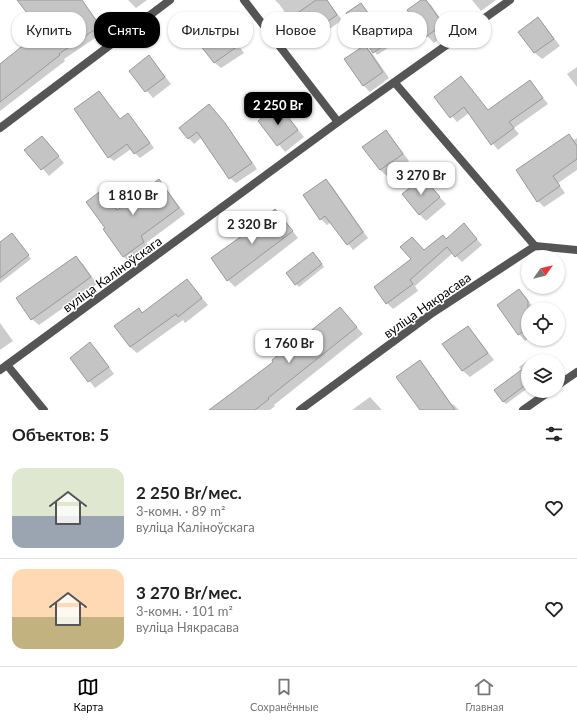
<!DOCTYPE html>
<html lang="ru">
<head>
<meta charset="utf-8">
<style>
  body { margin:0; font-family:Lato,sans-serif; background:#f2f2f2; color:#222; height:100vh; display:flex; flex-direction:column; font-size:15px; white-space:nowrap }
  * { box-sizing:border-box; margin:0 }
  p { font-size:13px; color:#767676 }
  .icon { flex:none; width:22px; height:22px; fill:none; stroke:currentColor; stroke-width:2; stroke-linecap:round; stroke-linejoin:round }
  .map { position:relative; height:410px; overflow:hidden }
  .sheet { display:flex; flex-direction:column; background:#fff; flex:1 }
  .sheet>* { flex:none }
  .top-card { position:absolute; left:12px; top:12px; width:553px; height:36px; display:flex; gap:8px }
  .needle { width:26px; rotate:56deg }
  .fabs { position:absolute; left:521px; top:250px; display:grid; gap:8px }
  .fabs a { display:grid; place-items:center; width:44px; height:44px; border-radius:50%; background:#fff; box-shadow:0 1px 3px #0004; font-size:20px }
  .price { position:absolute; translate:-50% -34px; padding:0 9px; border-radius:8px; background:#fff; color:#222; font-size:13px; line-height:26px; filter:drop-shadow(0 1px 2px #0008) }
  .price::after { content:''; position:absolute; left:50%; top:24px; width:12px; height:9px; margin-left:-6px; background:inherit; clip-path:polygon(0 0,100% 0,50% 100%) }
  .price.selected { background:#000; color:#fff }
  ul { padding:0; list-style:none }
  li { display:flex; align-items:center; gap:12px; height:100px; padding:0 12px }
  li+li { border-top:1px solid #e0e0e0 }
  li span { display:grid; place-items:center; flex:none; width:112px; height:80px; border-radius:12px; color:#555 }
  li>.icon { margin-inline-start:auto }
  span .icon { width:48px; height:48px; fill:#fffc; stroke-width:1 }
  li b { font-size:17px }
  h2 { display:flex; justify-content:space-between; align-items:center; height:48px; padding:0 12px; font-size:17px }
  .chip { padding:0 14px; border-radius:16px; background:#fff; box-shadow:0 1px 3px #0004; font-size:14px; line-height:36px }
  .chip.selected { background:#000; color:#fff }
  .tab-bar { display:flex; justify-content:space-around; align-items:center; height:56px; border-top:1px solid #e0e0e0; background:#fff; font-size:11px; color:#767676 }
  .tab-bar a { display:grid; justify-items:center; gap:2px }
  .tab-bar .selected { color:#000 }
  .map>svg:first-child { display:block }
</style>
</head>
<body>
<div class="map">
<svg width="577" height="410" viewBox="0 0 577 410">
  <rect width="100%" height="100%" fill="#fff"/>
  <!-- shadow -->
  <g fill="#0003">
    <path d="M20,0H50L86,7L91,12L104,32L64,59L65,61L0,111V65L42,32Z"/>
    <path d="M128,0H147L136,8Z"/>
    <path d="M275,0H327L342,20L309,44L304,39L279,4Z"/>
    <path d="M422,0H425L431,5L449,31L434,43L427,36Z"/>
    <path d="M472,0H496L481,11Z"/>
    <path d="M361,4L391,46L377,55L348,13Z"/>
    <path d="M216,15L222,22L244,53L221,68L214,62Z"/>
    <path d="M538,19L544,25L560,46L542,59L535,53L520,32Z"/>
    <path d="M365,46L372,53L389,78L370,92L363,85Z"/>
    <path d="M149,56L171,84L153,98L130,71Z"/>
    <path d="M577,67V87L567,74Z"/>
    <path d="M461,77L488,111L530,82L548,104L514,128L519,134L498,150L469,113L457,122L436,98Z"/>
    <path d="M279,106L304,137L285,152L260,121Z"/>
    <path d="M214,110L230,130L257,169L236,183L230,178L202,137L194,144L180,128Z"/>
    <path d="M128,114L154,148L140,158L131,149L114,161L109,157L120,120Z"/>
    <path d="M386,131L392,138L409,161L387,176L380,170Z"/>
    <path d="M569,136L574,140L577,138V170L558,183L565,193L544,207L538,201Z"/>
    <path d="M48,143L64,163L49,176L26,150Z"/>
    <path d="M423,178L446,204L426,221L419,214Z"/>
    <path d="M159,180L165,187L185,214L146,243L150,248L130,263L124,257L104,229L106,228L102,191L118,210Z"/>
    <path d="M326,180L332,186L368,238L353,250L331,222L327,225L321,219L304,196Z"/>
    <path d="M282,217L298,238L235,287L228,280L212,258Z"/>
    <path d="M470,231L482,245L462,262L453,253L415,286L418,291L393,309L387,303L446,240Z"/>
    <path d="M15,237L31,259L0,283V243Z"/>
    <path d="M316,256L324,267L299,287L296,284Z"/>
    <path d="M76,258L83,264L97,284L39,325L32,319Z"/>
    <path d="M187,280L208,305L185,323L183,320L137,353L130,347L138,309L143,313Z"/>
    <path d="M519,290L526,297L534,309H528V339L525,341L519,334L498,305Z"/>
    <path d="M340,308L363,334L274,405L275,406L270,410H211L275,362Z"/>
    <path d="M0,323L13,341L0,350Z"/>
    <path d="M468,327L474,334L494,360L470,377L463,371L444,344Z"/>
    <path d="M90,343L97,350L114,374L95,388L71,358Z"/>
    <path d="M531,358L534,361H528V388L506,404L503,401L522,371L519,367Z"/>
    <path d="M420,362L425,367L452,405L453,404L459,410H421Z"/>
    <path d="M370,397L382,410H352Z"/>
  </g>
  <!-- building -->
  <g fill="#c4c4c4" stroke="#999">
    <path d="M17,0H82L100,26L59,54L60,55L0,102V64L41,31Z"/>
    <path d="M316,0H327L337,15L303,39L289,19Z"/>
    <path d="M421,0H426L443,24L426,37L407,10Z"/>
    <path d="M361,3L389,42L373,53L346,13Z"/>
    <path d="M216,14L238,46L214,63L190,32Z"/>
    <path d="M538,17L554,39L534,53L518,32Z"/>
    <path d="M365,45L383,72L363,86L344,59Z"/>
    <path d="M149,55L165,77L145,92L129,71Z"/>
    <path d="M461,76L488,110L530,80L543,98L509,122L514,128L491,145L464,107L450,118L434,97Z"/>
    <path d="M99,91L120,119L128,113L150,143L134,154L127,144L108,158L74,109Z"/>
    <path d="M209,104L225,123L252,163L229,179L197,132L188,139L179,128Z"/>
    <path d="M279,105L298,130L277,146L258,121Z"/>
    <path d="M386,130L403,154L380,170L362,147Z"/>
    <path d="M569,134L577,146V159L553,176L560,186L537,202L516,170Z"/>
    <path d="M42,136L59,156L41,170L24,150Z"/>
    <path d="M423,177L440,197L419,215L402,194Z"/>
    <path d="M159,179L179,208L141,236L144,242L123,257L103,229L105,228L86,202L102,190L117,210Z"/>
    <path d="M326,179L363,232L347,245L325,216L320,220L303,195Z"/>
    <path d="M275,209L293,231L227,281L211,258L253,228Z"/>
    <path d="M464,223L477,239L455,257L447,247L410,280L413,284L386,304L374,287L411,259L400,247L412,237L424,250L443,235L446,239Z"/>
    <path d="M12,233L29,255L0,278V242Z"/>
    <path d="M313,252L322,264L295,285L286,273Z"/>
    <path d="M76,256L91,277L31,320L16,298Z"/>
    <path d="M187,279L202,298L178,317L176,314L130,347L114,326L139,308L142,313Z"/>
    <path d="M519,289L528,301V328L518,335L497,305Z"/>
    <path d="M340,307L357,327L268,398L269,399L255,410H209L273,362L272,360L297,341V342Z"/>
    <path d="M468,326L488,353L462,371L442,344Z"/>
    <path d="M90,342L109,367L88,382L70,358Z"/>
    <path d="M420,360L455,410H420L396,377Z"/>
    <path d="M528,365V383L503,402L494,390Z"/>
  </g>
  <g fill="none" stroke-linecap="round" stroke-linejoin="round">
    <!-- service -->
    <g stroke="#555" stroke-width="8">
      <path d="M244,0L338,122"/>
      <path d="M395,83L535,246"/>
      <path d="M558,385L577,372"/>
      <path d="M523,410L550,391"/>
    </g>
    <!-- minor -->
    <g stroke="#555" stroke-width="8">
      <path d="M0,128L170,0"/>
      <path d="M7,365L44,410"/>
      <path d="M0,370L338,122L510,0"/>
      <path d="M300,410L431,314L535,246L577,250"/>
    </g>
  </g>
  <g text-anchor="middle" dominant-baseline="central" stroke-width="3" stroke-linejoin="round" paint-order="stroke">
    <!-- street labels -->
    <g font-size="13" fill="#000" stroke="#fff">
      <text transform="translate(112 274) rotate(-36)">вуліца Каліноўскага</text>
      <text transform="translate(427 305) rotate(-35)">вуліца Някрасава</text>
    </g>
  </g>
</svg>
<div class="fabs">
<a><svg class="needle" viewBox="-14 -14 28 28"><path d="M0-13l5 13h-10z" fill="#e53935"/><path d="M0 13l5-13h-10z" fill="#767676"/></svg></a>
<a><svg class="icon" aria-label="locate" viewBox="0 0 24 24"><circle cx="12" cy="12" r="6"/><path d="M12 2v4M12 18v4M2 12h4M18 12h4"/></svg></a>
<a><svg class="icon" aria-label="layers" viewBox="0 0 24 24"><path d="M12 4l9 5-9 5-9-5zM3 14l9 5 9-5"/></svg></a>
</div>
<b class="price selected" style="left:278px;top:126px">2 250 Br</b>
<b class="price" style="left:421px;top:196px">3 270 Br</b>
<b class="price" style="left:133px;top:216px">1 810 Br</b>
<b class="price" style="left:252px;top:245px">2 320 Br</b>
<b class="price" style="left:289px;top:364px">1 760 Br</b>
<div class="top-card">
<a class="chip">Купить</a>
<a class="chip selected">Снять</a>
<a class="chip">Фильтры</a>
<a class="chip">Новое</a>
<a class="chip">Квартира</a>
<a class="chip">Дом</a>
</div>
</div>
<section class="sheet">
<h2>Объектов: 5<svg class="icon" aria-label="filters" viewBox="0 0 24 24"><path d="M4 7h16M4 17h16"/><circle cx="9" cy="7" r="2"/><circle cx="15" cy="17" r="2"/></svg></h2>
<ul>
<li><span style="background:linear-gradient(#dfe7d0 60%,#9aa5b1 0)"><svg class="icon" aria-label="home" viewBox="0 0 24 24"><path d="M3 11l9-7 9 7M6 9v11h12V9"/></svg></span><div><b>2 250 Br/мес.</b><p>3-комн. · 89 m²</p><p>вуліца Каліноўскага</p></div><svg class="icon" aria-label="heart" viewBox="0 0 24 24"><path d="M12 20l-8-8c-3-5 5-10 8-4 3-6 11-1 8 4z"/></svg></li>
<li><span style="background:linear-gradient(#ffd9b3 60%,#c2b280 0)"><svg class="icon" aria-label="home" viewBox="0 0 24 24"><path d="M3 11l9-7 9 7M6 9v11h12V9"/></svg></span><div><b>3 270 Br/мес.</b><p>3-комн. · 101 m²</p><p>вуліца Някрасава</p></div><svg class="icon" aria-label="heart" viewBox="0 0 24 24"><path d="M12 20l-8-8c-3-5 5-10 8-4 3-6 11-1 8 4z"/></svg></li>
</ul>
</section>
<nav class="tab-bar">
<a class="selected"><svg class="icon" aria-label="map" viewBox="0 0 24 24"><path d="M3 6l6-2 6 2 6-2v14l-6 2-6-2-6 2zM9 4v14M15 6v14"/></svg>Карта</a>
<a><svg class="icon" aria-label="saved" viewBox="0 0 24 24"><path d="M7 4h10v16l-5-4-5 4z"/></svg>Сохранённые</a>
<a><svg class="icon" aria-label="home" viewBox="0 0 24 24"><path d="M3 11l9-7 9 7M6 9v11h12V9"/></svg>Главная</a>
</nav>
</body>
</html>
